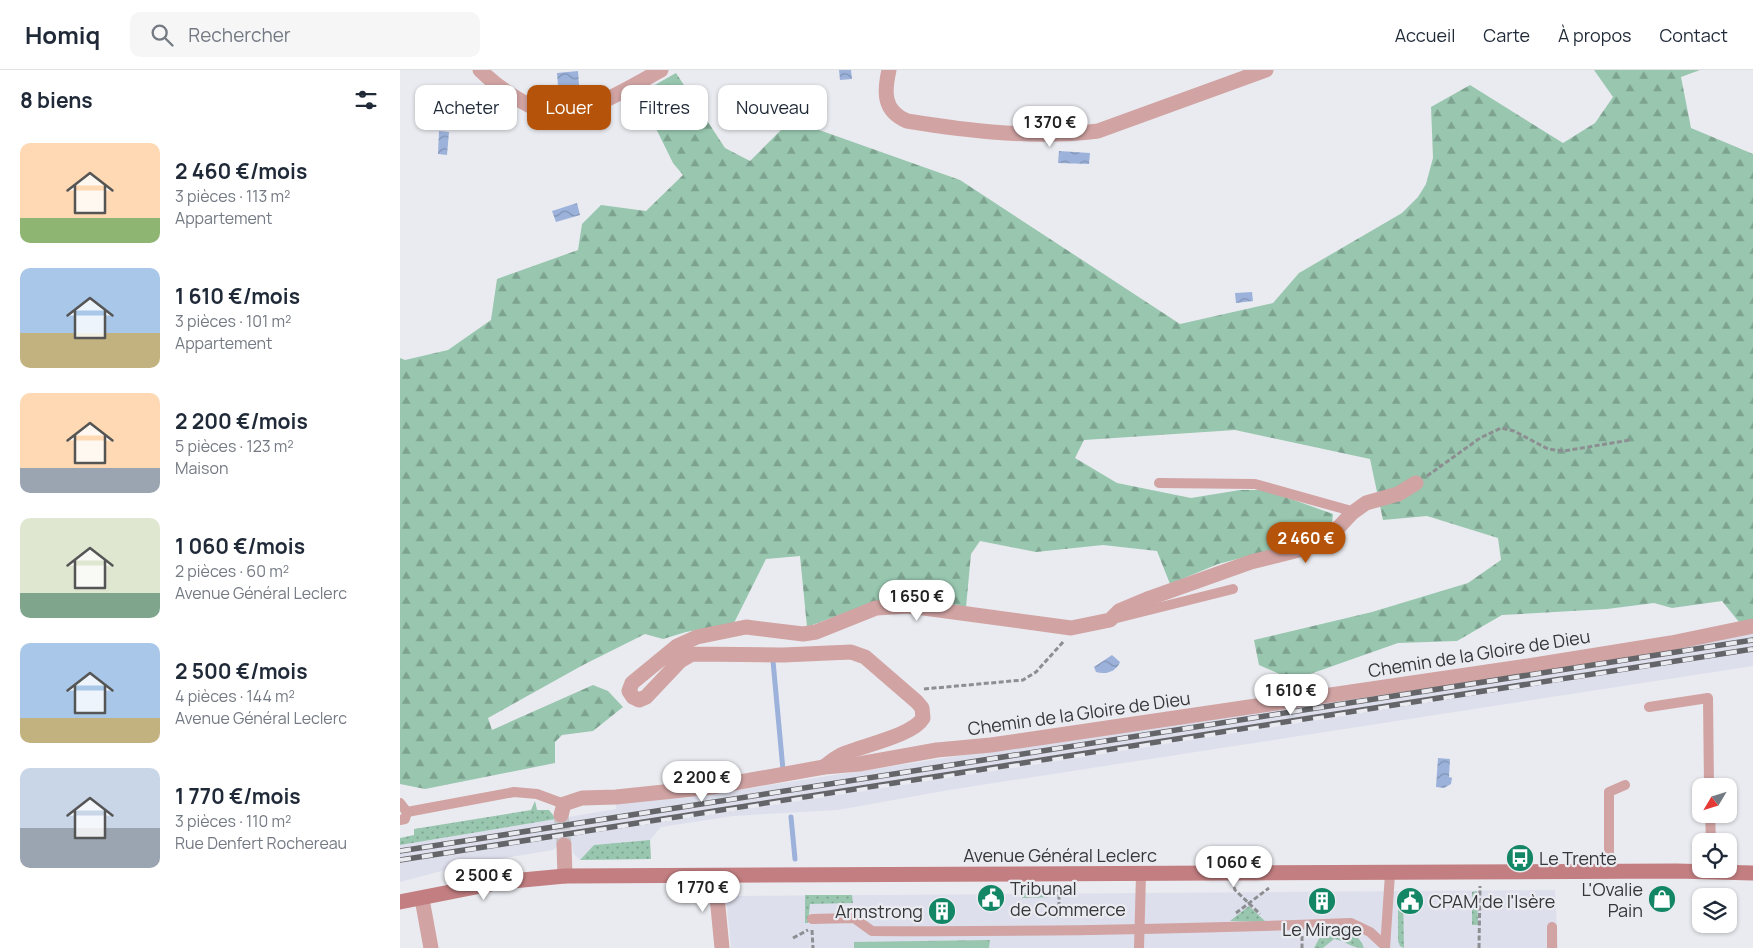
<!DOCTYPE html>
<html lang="fr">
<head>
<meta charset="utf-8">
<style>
  body { margin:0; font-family:Manrope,sans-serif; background:#f6f6f7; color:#1f2937; height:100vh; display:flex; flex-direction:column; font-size:19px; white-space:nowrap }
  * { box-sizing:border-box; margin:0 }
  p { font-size:16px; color:#747a83 }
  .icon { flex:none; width:28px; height:28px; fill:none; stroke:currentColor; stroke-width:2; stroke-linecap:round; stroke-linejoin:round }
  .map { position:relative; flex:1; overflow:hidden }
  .details { display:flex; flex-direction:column; background:#fff; width:400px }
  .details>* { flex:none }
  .banner { position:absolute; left:15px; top:15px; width:475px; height:45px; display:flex; gap:10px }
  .needle { width:32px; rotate:232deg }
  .tools { position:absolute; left:1292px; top:708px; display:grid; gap:10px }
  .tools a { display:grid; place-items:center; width:45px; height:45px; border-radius:10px; background:#fff; box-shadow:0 1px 4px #0004; font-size:25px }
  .price { position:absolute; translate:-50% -42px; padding:0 11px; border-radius:18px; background:#fff; color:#222; font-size:16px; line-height:32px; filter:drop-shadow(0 1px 2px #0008) }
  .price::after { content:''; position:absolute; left:50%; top:30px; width:15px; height:11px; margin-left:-8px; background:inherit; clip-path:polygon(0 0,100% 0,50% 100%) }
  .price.on { background:#b45309; color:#fff }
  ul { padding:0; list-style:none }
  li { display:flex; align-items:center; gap:15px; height:125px; padding:0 20px }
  li span { display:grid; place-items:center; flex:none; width:140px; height:100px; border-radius:10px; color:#555 }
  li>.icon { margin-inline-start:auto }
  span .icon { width:60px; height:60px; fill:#fffc; stroke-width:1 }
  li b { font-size:21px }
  h2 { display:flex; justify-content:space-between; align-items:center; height:60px; padding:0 20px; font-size:21px }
  .pill { padding:0 18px; border-radius:10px; background:#fff; box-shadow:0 1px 4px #0004; font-size:18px; line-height:45px }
  .pill.on { background:#b45309; color:#fff }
  header { display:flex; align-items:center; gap:30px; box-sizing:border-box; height:70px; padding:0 25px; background:#fff; border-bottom:1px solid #e0e1e3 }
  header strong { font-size:24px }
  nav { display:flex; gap:28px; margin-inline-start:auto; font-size:18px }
  .search { width:350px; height:45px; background:#f6f6f7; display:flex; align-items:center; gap:12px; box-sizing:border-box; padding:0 18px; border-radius:10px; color:#747a83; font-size:19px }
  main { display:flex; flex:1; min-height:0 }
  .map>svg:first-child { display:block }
</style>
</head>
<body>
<header>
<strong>Homiq</strong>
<div class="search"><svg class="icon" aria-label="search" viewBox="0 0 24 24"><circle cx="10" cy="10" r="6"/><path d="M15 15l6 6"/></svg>Rechercher</div>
<nav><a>Accueil</a><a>Carte</a><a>À propos</a><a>Contact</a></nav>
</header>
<main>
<section class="details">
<h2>8 biens<svg class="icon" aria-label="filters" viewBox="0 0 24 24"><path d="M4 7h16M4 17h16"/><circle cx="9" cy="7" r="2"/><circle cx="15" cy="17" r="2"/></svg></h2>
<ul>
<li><span style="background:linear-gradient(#ffd9b3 75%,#8fb573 0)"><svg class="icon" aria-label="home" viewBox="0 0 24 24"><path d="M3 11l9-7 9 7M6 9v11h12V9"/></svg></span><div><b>2 460 €/mois</b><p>3 pièces · 113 m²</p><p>Appartement</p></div></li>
<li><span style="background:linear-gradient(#a9c7e8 65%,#c2b280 0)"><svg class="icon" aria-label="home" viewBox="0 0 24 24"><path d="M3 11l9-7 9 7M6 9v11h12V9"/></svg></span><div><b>1 610 €/mois</b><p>3 pièces · 101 m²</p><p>Appartement</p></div></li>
<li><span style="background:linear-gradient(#ffd9b3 75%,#9aa5b1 0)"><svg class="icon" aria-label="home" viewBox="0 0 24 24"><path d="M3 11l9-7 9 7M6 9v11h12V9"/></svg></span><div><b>2 200 €/mois</b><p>5 pièces · 123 m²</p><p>Maison</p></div></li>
<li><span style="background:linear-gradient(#dfe7d0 75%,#7fa58c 0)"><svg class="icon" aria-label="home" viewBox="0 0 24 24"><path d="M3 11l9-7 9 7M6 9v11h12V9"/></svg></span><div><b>1 060 €/mois</b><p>2 pièces · 60 m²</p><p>Avenue Général Leclerc</p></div></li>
<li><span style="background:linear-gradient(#a9c7e8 75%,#c2b280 0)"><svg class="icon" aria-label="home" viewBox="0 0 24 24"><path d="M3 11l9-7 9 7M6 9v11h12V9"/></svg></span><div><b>2 500 €/mois</b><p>4 pièces · 144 m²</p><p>Avenue Général Leclerc</p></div></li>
<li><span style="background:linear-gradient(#c9d6e8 60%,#9aa5b1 0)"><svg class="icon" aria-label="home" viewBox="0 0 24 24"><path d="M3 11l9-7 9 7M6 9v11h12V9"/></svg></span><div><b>1 770 €/mois</b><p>3 pièces · 110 m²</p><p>Rue Denfert Rochereau</p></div></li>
</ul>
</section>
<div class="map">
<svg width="1353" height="878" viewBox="0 0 1353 878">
  <defs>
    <pattern id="grass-dots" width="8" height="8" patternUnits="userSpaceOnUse" patternTransform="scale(1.25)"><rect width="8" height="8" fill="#98c6af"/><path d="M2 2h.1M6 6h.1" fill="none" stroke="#7da28f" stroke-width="1.8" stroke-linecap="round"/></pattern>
    <pattern id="forest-firs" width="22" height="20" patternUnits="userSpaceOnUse" patternTransform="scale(1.25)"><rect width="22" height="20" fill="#98c6af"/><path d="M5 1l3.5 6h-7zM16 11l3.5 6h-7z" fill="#7da28f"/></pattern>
    <pattern id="park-tufts" width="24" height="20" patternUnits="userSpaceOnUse" patternTransform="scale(1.25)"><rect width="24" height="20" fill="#98c6af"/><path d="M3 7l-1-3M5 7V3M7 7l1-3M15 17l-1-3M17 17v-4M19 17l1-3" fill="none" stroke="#7da28f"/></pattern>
    <pattern id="water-waves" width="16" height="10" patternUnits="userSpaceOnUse" patternTransform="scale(1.25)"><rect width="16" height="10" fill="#9cb2db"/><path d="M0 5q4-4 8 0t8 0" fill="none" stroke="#8092b3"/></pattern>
  </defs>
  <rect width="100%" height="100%" fill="#eaebf0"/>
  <!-- built -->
  <g fill="#dddfec">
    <path d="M1353,562V596L549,720L438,740L333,746L261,757L250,770L194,775L180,790L173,783L172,773L159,775L153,780L64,795L0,812V775L216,739V732L255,727L286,728L1270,576Z"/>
    <path d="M1155,820L1158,878H331L326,826Z"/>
  </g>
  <!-- grass -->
  <g fill="url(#grass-dots)">
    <path d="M135,731L137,740H149L156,749L0,775V768L14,765V759L131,740Z"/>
    <path d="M250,770L251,789L180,790L194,775Z"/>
    <path d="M1077,821L1078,855H1072V822Z"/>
    <path d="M1001,822H1003L1004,878L1000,876L998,871V832L1001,830Z"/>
    <path d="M622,823H655V827L622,828Z"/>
    <path d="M405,825H452L453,833L410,834L408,853H405Z"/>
    <path d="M849,836L866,852L830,851Z"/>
    <path d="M935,859C948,860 960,865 964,878C950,878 947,871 934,869L923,878H914L921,865Z"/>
  </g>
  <!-- forest -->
  <path fill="url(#forest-firs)" d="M1194,0H1300L1281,7L1291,58L1353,84V551L1339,552L1322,531L1272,538L1254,533L1207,539L1102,545L1057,571L998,573L893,610L859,595L854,570L972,542L1068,513L1101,490L1098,468L1027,446L983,450L970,389L835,360L684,370L675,388L717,413L791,428L840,420H866L933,444L931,460L891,475L818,494L770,514L757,481L703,475L636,482L580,471L571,484L566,537L463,536L407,557L400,486L366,489L334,553L286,562L263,569L245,564L183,595L88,648L92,660L193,615L208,621L223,637L193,661L162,665L155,672V693L25,719L0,714V288L5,290L48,280L91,250L97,209L178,180L182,154L201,135L246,141L283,105L273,93L239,24L276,3L325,78L350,91L391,50L560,110L780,254L873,233L899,203L1002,143L1018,127L1026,114L1033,88L1031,37L1070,15L1163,73L1195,53L1213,27Z"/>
  <!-- park -->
  <path fill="url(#park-tufts)" d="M590,870L589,878H454V872Z"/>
  <!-- water -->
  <g fill="url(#water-waves)">
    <path d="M439,0H451L452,9L440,10Z"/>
    <path d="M178,1L179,15L158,16L157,3Z"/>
    <path d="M39,61L49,62L47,85L38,84Z"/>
    <path d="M659,81L690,83L689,94L658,93Z"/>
    <path d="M177,133L180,145L156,152L152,141Z"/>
    <path d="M852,222L853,231L836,233L835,223Z"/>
    <path d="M712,585L720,592C716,602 705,605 696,602L694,597Z"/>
    <path d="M1038,688L1050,689L1049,707L1052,708L1051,714L1044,718L1036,717Z"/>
  </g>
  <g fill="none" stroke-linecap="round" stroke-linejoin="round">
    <!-- stream -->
    <g stroke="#9cb2db" stroke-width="5">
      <path d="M373,591L383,700"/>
      <path d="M391,747L395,789"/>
    </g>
    <!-- street-tunnel -->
    <path stroke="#c6c7cb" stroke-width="15" stroke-dasharray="15 8" stroke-linecap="butt" d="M161,745L164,775"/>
    <!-- path -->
    <g stroke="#8d8e92" stroke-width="3" stroke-dasharray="5 2.5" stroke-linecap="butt">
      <path d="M1027,406L1080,368L1101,358L1114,361L1148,379L1164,381L1230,370"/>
      <path d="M524,619L623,610L636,602L664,571"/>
      <path d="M659,817V848"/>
      <path d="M834,817L835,820L860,844"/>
      <path d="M836,843L869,818"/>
      <path d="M412,860L413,878"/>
      <path d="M902,866V878"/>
      <path d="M393,868L408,860"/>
      <path d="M1079,878L1080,816"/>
    </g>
    <!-- lane -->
    <g stroke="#d1a3a3" stroke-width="10">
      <path d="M759,413L855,414L948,440L952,443"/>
      <path d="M717,548L833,519"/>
      <path d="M1249,637L1308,628L1309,716"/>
      <path d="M0,733L7,742L5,749L0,750"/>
      <path d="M7,742L114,722L137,724L164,734"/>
      <path d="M1310,744L1311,771"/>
      <path d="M1209,802V722L1225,715"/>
      <path d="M412,849L454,848L472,861C632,862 791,859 951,853L970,862L985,876"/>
      <path d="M739,878L741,804"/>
      <path d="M985,878L990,804"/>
      <path d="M1152,878V857"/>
    </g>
    <!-- street -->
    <g stroke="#d1a3a3" stroke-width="15">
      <path d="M80,0C97,17 135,44 160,45C183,46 240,12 261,0"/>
      <path d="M489,0C484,22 483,41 507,51C569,61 635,69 698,61L866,0"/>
      <path d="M424,697C429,693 435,688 441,685C459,676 513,666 523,648L522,638L517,632L465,587L451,582L383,585L292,584L280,591L246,627L239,630L233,627L229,621L232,613L277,576L297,567L346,557L403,564L416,562L476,538L509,536L671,558L710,550L719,541L750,528L851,492L899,480L939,457L952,443L966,433L998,424L1016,413"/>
      <path d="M161,745L164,734L182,728L216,727L312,717L424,697L459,694L537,680L591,675L1121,597L1271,573L1353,556"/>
      <path d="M164,775L165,806"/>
      <path d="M315,806L322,878"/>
      <path d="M22,829L31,878"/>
    </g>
    <!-- secondary -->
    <path stroke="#c27e80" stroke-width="15" d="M0,832L101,812L165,806L1276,801L1353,803"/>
    <defs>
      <g id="rail">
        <path d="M0,781L1353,570"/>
        <path d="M0,790C451,722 902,651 1353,579"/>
      </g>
    </defs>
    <!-- rail casing -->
    <use href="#rail" stroke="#646568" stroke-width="5.5"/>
    <!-- rail -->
    <use href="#rail" stroke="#eaebf0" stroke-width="4" stroke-dasharray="11" stroke-linecap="butt"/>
  </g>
  <!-- icons -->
  <defs>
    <symbol id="bus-disc" viewBox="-11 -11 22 22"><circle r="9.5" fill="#138665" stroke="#eaebf0"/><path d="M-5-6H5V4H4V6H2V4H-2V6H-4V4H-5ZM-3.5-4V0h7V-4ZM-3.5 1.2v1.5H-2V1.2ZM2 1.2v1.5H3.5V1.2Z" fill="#fff"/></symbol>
    <symbol id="civic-disc" viewBox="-11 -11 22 22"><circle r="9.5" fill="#138665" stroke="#eaebf0"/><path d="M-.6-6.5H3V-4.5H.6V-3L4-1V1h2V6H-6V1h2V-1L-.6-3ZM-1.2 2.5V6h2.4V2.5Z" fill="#fff"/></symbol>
    <symbol id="shop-disc" viewBox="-11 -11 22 22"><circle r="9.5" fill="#138665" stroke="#eaebf0"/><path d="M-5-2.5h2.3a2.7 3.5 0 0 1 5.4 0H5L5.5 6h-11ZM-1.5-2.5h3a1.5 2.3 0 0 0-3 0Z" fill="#fff"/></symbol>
    <symbol id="building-disc" viewBox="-11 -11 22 22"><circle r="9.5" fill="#138665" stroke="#eaebf0"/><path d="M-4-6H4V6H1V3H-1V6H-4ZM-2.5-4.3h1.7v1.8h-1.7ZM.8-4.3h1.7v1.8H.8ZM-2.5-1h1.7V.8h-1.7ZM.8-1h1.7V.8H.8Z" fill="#fff"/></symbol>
  </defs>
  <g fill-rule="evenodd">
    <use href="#bus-disc" x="1104" y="772" width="32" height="32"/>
    <use href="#civic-disc" x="575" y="812" width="32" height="32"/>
    <use href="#shop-disc" x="1246" y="813" width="32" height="32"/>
    <use href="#building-disc" x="906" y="815" width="32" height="32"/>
    <use href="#civic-disc" x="994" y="815" width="32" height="32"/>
    <use href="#building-disc" x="526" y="825" width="32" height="32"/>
  </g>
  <g text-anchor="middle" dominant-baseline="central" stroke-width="4.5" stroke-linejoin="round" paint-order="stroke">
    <!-- street labels -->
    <g font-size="18" fill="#363739" stroke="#eaebf0">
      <text transform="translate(1079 583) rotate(-9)">Chemin de la Gloire de Dieu</text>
      <text transform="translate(679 643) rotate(-8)">Chemin de la Gloire de Dieu</text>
      <text x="660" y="785">Avenue Général Leclerc</text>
    </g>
    <!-- poi labels -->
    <g font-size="18" fill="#363739" stroke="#eaebf0" text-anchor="start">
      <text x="1139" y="788">Le Trente</text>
      <text x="610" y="818">Tribunal<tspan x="610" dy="21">de Commerce</tspan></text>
      <text x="1243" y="819" text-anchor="end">L'Ovalie<tspan x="1243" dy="21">Pain</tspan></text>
      <text x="1029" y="831">CPAM de l'Isère</text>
      <text x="523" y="841" text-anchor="end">Armstrong</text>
      <text x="922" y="859" text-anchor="middle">Le Mirage</text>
    </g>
  </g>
</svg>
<div class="tools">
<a><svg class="needle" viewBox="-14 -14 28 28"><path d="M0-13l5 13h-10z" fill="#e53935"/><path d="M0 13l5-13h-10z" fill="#747a83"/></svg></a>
<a><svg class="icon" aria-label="locate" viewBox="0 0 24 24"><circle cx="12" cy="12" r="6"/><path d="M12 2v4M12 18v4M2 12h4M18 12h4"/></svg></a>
<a><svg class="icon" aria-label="layers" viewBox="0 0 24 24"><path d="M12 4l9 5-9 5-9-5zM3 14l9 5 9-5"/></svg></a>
</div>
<b class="price" style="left:650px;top:78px">1 370 €</b>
<b class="price on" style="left:906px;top:494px">2 460 €</b>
<b class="price" style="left:517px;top:552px">1 650 €</b>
<b class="price" style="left:891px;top:646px">1 610 €</b>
<b class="price" style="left:302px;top:733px">2 200 €</b>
<b class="price" style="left:834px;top:818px">1 060 €</b>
<b class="price" style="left:84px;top:831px">2 500 €</b>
<b class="price" style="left:303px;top:843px">1 770 €</b>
<div class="banner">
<a class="pill">Acheter</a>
<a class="pill on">Louer</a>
<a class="pill">Filtres</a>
<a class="pill">Nouveau</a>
</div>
</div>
</main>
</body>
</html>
